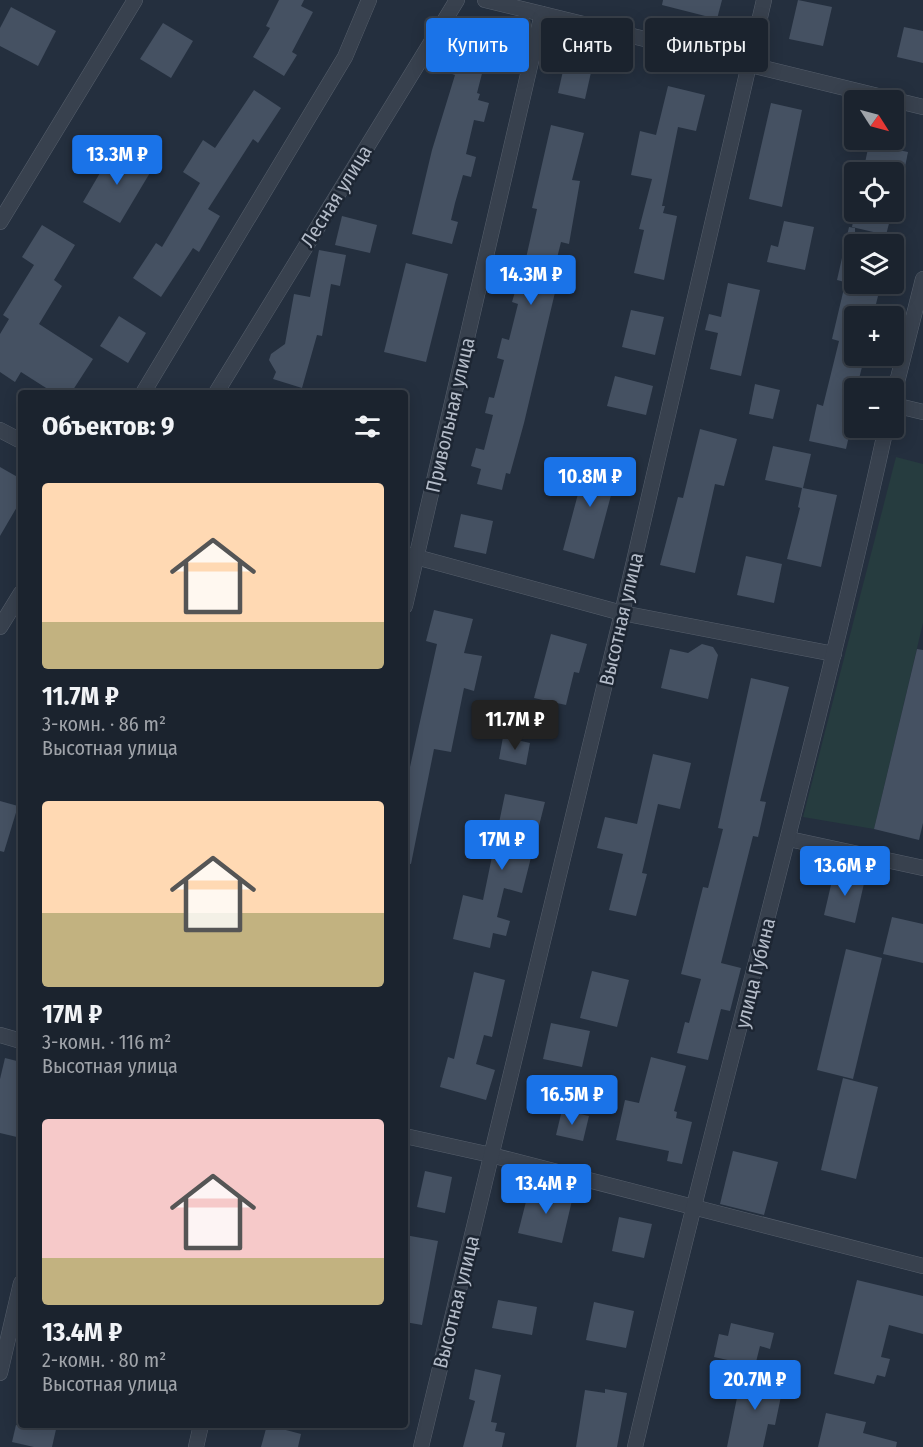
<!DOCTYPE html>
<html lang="ru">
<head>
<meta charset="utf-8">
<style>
  body { margin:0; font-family:"Fira Sans Condensed",sans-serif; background:#242b36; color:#f1f3f6; height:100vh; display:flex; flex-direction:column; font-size:22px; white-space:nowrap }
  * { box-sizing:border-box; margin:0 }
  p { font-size:20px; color:#a0a4aa }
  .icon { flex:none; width:33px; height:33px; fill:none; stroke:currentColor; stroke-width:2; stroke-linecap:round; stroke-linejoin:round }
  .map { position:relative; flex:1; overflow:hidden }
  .sheet { position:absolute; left:18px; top:390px; width:390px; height:1038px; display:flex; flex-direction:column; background:#1b232e; border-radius:6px; box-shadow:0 3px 15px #0003,0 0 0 2px #39404a }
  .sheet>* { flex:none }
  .banner { position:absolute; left:426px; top:18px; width:406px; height:54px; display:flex; gap:12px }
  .needle { width:39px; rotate:126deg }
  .controls { position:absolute; left:844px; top:90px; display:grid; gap:12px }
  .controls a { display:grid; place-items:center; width:60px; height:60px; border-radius:6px; background:#1b232e; box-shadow:0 3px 15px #0003,0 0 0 2px #39404a; font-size:30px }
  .price { position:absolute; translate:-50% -51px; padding:0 14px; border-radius:6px; background:#1a73e8; color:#fff; font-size:20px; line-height:39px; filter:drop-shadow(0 2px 3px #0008) }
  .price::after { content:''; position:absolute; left:50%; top:36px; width:18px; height:14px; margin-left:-9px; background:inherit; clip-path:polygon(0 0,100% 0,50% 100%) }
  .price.selected { background:#222; color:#fff }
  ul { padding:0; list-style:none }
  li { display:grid; align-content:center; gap:12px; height:318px; padding:0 24px }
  li span { display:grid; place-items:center; height:186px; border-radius:6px; color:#555 }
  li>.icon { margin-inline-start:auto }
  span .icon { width:108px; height:108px; fill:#fffc; stroke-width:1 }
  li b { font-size:26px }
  h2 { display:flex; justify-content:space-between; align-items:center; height:72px; padding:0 24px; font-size:26px }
  .pill { padding:0 21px; border-radius:6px; background:#1b232e; box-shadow:0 3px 15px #0003,0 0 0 2px #39404a; font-size:21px; line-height:54px }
  .pill.selected { background:#1a73e8; color:#fff }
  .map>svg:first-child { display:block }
</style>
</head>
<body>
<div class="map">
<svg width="923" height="1447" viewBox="0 0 923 1447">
  <rect width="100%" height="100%" fill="#242f3e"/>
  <!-- green -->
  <path fill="#263c3f" d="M896,457L923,464V623L874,829L803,817Z"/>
  <!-- building -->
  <g fill="#455162">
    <path d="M279,0H304L301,6L313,12L292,52L297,55L284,76L253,57L270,28L266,26Z"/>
    <path d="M663,0H722L717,19L662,5Z"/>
    <path d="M798,0L832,7L823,46L789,39Z"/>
    <path d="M11,7L56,31L38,66L0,46V28Z"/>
    <path d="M163,23L193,41L171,78L140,59Z"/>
    <path d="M904,27L923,31V63L897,57Z"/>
    <path d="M460,42L488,50L477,93L480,94L478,100L489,103L484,122L474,120L466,154L476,157L471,177L463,175L455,203L451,220L458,222L452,244L412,234L432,150L455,75L452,74Z"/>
    <path d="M565,62L592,68L585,99L558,93Z"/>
    <path d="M668,86L705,95L696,131L678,127L662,206H665L663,213L677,216L664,280L634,273L644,230L639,229L652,179L631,175L640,131L656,135Z"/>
    <path d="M254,90L281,108L258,143L253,139L208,209L220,216L199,252L193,248L161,297L133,278L156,243L162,247L200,183L183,172L203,140L215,148Z"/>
    <path d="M771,103L802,110L782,207L749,199Z"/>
    <path d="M551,125L584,133L572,180L580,181L569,244L561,242L551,282L557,284L524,423L510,474L506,473L502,490L477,484L481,469L471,466L476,448L484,450L493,415L485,413L489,397L494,398L504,360L497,358L502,338L509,340L518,304L512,302L517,285H520L537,209L532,208Z"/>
    <path d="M869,144L908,152L904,172H863Z"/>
    <path d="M114,149L151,171L120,223L83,202Z"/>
    <path d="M855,212H892L886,235L852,227Z"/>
    <path d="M342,216L377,225L370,253L335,245Z"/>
    <path d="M784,221L814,227L805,270L767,262L771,245L778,247Z"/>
    <path d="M42,225L75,245L54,280L62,286L39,324L93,359L71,393H54L21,372L15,382L0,372V334L9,319L3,315L34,265L22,257Z"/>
    <path d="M849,227L855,228V284H881L873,316H855V366L862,367L847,426L851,427L846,449L809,441L817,404L823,406L839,341L832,339L845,284H852L837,280Z"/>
    <path d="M319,250L346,255L340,286L331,284L322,336L317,335L302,388L273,379L276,372L269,360L271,354L285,344L294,294L310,297Z"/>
    <path d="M406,263L448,274L426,362L384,352Z"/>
    <path d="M728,283L760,290L741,376L710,369L718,333L705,330L709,314L721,317Z"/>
    <path d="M631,310L664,317L655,355L622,347Z"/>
    <path d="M119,316L146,333L128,363L100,346Z"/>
    <path d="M615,376L653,386L646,415L607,406Z"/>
    <path d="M755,384L780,390L773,419L749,414Z"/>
    <path d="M700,429L737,439L724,486L715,484L695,573L660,565L678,497L683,498Z"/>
    <path d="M773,446L811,454L803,488L837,495L821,567L787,559L800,508L798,507L802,488L765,480Z"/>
    <path d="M581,461L618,469L594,559L563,550L578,494L573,493Z"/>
    <path d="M0,467L21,479V500L0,536Z"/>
    <path d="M461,514L493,521L486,554L454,547Z"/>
    <path d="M746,556L782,564L774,603L737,595Z"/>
    <path d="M434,610L473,619L464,653L482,656L474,691L464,688L451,752L434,749L411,864L405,863V766L410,767L437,644L426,641Z"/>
    <path d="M551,634L587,644L579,673L574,672L566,705L534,698Z"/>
    <path d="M702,644L713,647L718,655L708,699L661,688L670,649L688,653Z"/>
    <path d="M917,649L923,650V823L919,840L874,829Z"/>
    <path d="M751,678L789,687L760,801L766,802L758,837L753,836L721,963L741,968L730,1011L721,1009L708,1060L677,1053L685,1022L689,1023L701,979L681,974L703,887L708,888L723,829L718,828Z"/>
    <path d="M503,737L530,743L526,765L499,759Z"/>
    <path d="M653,754L691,763L680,809L658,804L642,873L647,874L636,916L609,910L623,854L597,848L605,817L637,824Z"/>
    <path d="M505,794L545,802L522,893L504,888L497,917L510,921L506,936L493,933L490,948L453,939L463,895L483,900Z"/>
    <path d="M0,801L18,806L4,852L0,851Z"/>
    <path d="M834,872L865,879L855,923L824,915Z"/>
    <path d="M892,917L923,924V963L883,954Z"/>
    <path d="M846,949L882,958L853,1079L817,1070Z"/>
    <path d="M592,971L629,980L617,1027L580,1018Z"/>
    <path d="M474,972L505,980L492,1037L484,1035L476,1064L495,1070L486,1100L440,1087L448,1057L454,1059Z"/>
    <path d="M551,1023L590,1031L582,1067L543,1059Z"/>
    <path d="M651,1057L686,1066L674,1111L677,1112L676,1118L692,1122L682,1164L667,1161L669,1151L616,1140L625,1100L639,1103Z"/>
    <path d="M5,1058L21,1062V1138L0,1133V1079Z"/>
    <path d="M843,1078L878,1087L856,1179L821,1170Z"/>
    <path d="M562,1110L589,1116L583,1141L556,1135Z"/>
    <path d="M733,1151L778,1162L764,1215L720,1204Z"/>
    <path d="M425,1171L452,1177L445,1213L417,1207Z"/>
    <path d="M530,1186L573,1196L562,1243L518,1233Z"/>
    <path d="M619,1217L652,1224L644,1258L612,1251Z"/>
    <path d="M405,1235L438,1241L422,1325L405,1322Z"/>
    <path d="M857,1280L923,1296V1334L889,1325L881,1357L890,1359L885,1377L877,1375L874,1384L834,1374Z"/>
    <path d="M498,1300L537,1307L532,1335L492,1328Z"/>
    <path d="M594,1302L634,1311L626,1348L586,1340Z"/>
    <path d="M731,1323L774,1333L770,1349L760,1346L755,1366L714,1357L719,1334L728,1336Z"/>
    <path d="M475,1369L501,1375L491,1422L497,1423L495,1431L505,1433L502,1447H463L475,1401L469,1399Z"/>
    <path d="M742,1373L784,1382L775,1425L768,1424L763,1447H727Z"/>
    <path d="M605,1389L627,1393L617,1447H576L585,1390L605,1393Z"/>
    <path d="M826,1413L866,1422L863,1433L897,1442L896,1447H818Z"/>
    <path d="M16,1425H57L52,1447H34L12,1442Z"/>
    <path d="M267,1425L301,1434L298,1447H261Z"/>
  </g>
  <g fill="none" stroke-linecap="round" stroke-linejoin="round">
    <defs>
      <g id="street">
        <path d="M485,0L923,107"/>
        <path d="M0,222L135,0"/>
        <path d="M143,393L345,57L369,0"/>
        <path d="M216,393L457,0"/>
        <path d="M894,394L923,279"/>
        <path d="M894,405L923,412"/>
        <path d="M0,430L21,441"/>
        <path d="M405,554L622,613L834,654"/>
        <path d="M405,606L542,14"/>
        <path d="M0,627L21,593"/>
        <path d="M789,839L923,868"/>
        <path d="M0,1035L21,1041"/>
        <path d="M405,1136L491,1155L923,1266"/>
        <path d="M0,1373L21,1283"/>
        <path d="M196,1447L201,1425"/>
        <path d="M421,1447L622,613L764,0"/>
        <path d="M635,1447C715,1106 811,769 886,428"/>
      </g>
    </defs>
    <!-- street casing -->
    <use href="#street" stroke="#565f6c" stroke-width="16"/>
    <!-- street -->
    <use href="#street" stroke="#38414e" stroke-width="15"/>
  </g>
  <g text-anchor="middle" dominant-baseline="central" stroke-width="5" stroke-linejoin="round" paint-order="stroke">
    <!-- street labels -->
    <g font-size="20" fill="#b4bcc9" stroke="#1d2633">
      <text transform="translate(336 196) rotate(-58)">Лесная улица</text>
      <text transform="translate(450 415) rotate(-77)">Привольная улица</text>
      <text transform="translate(621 619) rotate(-77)">Высотная улица</text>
      <text transform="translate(755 973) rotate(-76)">улица Губина</text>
      <text transform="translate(456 1302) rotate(-76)">Высотная улица</text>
    </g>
  </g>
</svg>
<div class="controls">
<a><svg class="needle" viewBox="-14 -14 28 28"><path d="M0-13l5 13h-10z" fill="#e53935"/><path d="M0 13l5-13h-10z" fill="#a0a4aa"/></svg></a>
<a><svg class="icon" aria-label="locate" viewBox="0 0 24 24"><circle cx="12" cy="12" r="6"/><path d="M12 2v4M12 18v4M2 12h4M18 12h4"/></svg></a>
<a><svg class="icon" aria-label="layers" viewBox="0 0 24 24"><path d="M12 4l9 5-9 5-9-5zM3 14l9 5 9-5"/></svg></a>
<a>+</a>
<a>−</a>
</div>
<b class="price" style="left:117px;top:186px">13.3M ₽</b>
<b class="price" style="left:531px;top:306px">14.3M ₽</b>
<b class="price" style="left:590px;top:508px">10.8M ₽</b>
<b class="price selected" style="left:515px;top:751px">11.7M ₽</b>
<b class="price" style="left:502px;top:871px">17M ₽</b>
<b class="price" style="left:845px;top:897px">13.6M ₽</b>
<b class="price" style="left:572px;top:1126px">16.5M ₽</b>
<b class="price" style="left:546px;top:1215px">13.4M ₽</b>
<b class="price" style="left:755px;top:1411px">20.7M ₽</b>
<div class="banner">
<a class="pill selected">Купить</a>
<a class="pill">Снять</a>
<a class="pill">Фильтры</a>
</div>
<section class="sheet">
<h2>Объектов: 9<svg class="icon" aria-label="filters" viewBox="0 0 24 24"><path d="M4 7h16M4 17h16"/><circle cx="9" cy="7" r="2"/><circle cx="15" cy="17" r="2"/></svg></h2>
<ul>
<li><span style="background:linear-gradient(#ffd9b3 75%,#c2b280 0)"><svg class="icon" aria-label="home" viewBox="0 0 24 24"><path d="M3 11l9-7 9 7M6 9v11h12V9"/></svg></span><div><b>11.7M ₽</b><p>3-комн. · 86 m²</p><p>Высотная улица</p></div></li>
<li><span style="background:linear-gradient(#ffd9b3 60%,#c2b280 0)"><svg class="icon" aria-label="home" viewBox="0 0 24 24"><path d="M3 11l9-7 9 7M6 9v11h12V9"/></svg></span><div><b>17M ₽</b><p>3-комн. · 116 m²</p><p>Высотная улица</p></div></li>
<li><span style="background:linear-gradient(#f6c9c9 75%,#c2b280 0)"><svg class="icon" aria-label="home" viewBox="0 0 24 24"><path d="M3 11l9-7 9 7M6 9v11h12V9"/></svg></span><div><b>13.4M ₽</b><p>2-комн. · 80 m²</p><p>Высотная улица</p></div></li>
</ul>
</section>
</div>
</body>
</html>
